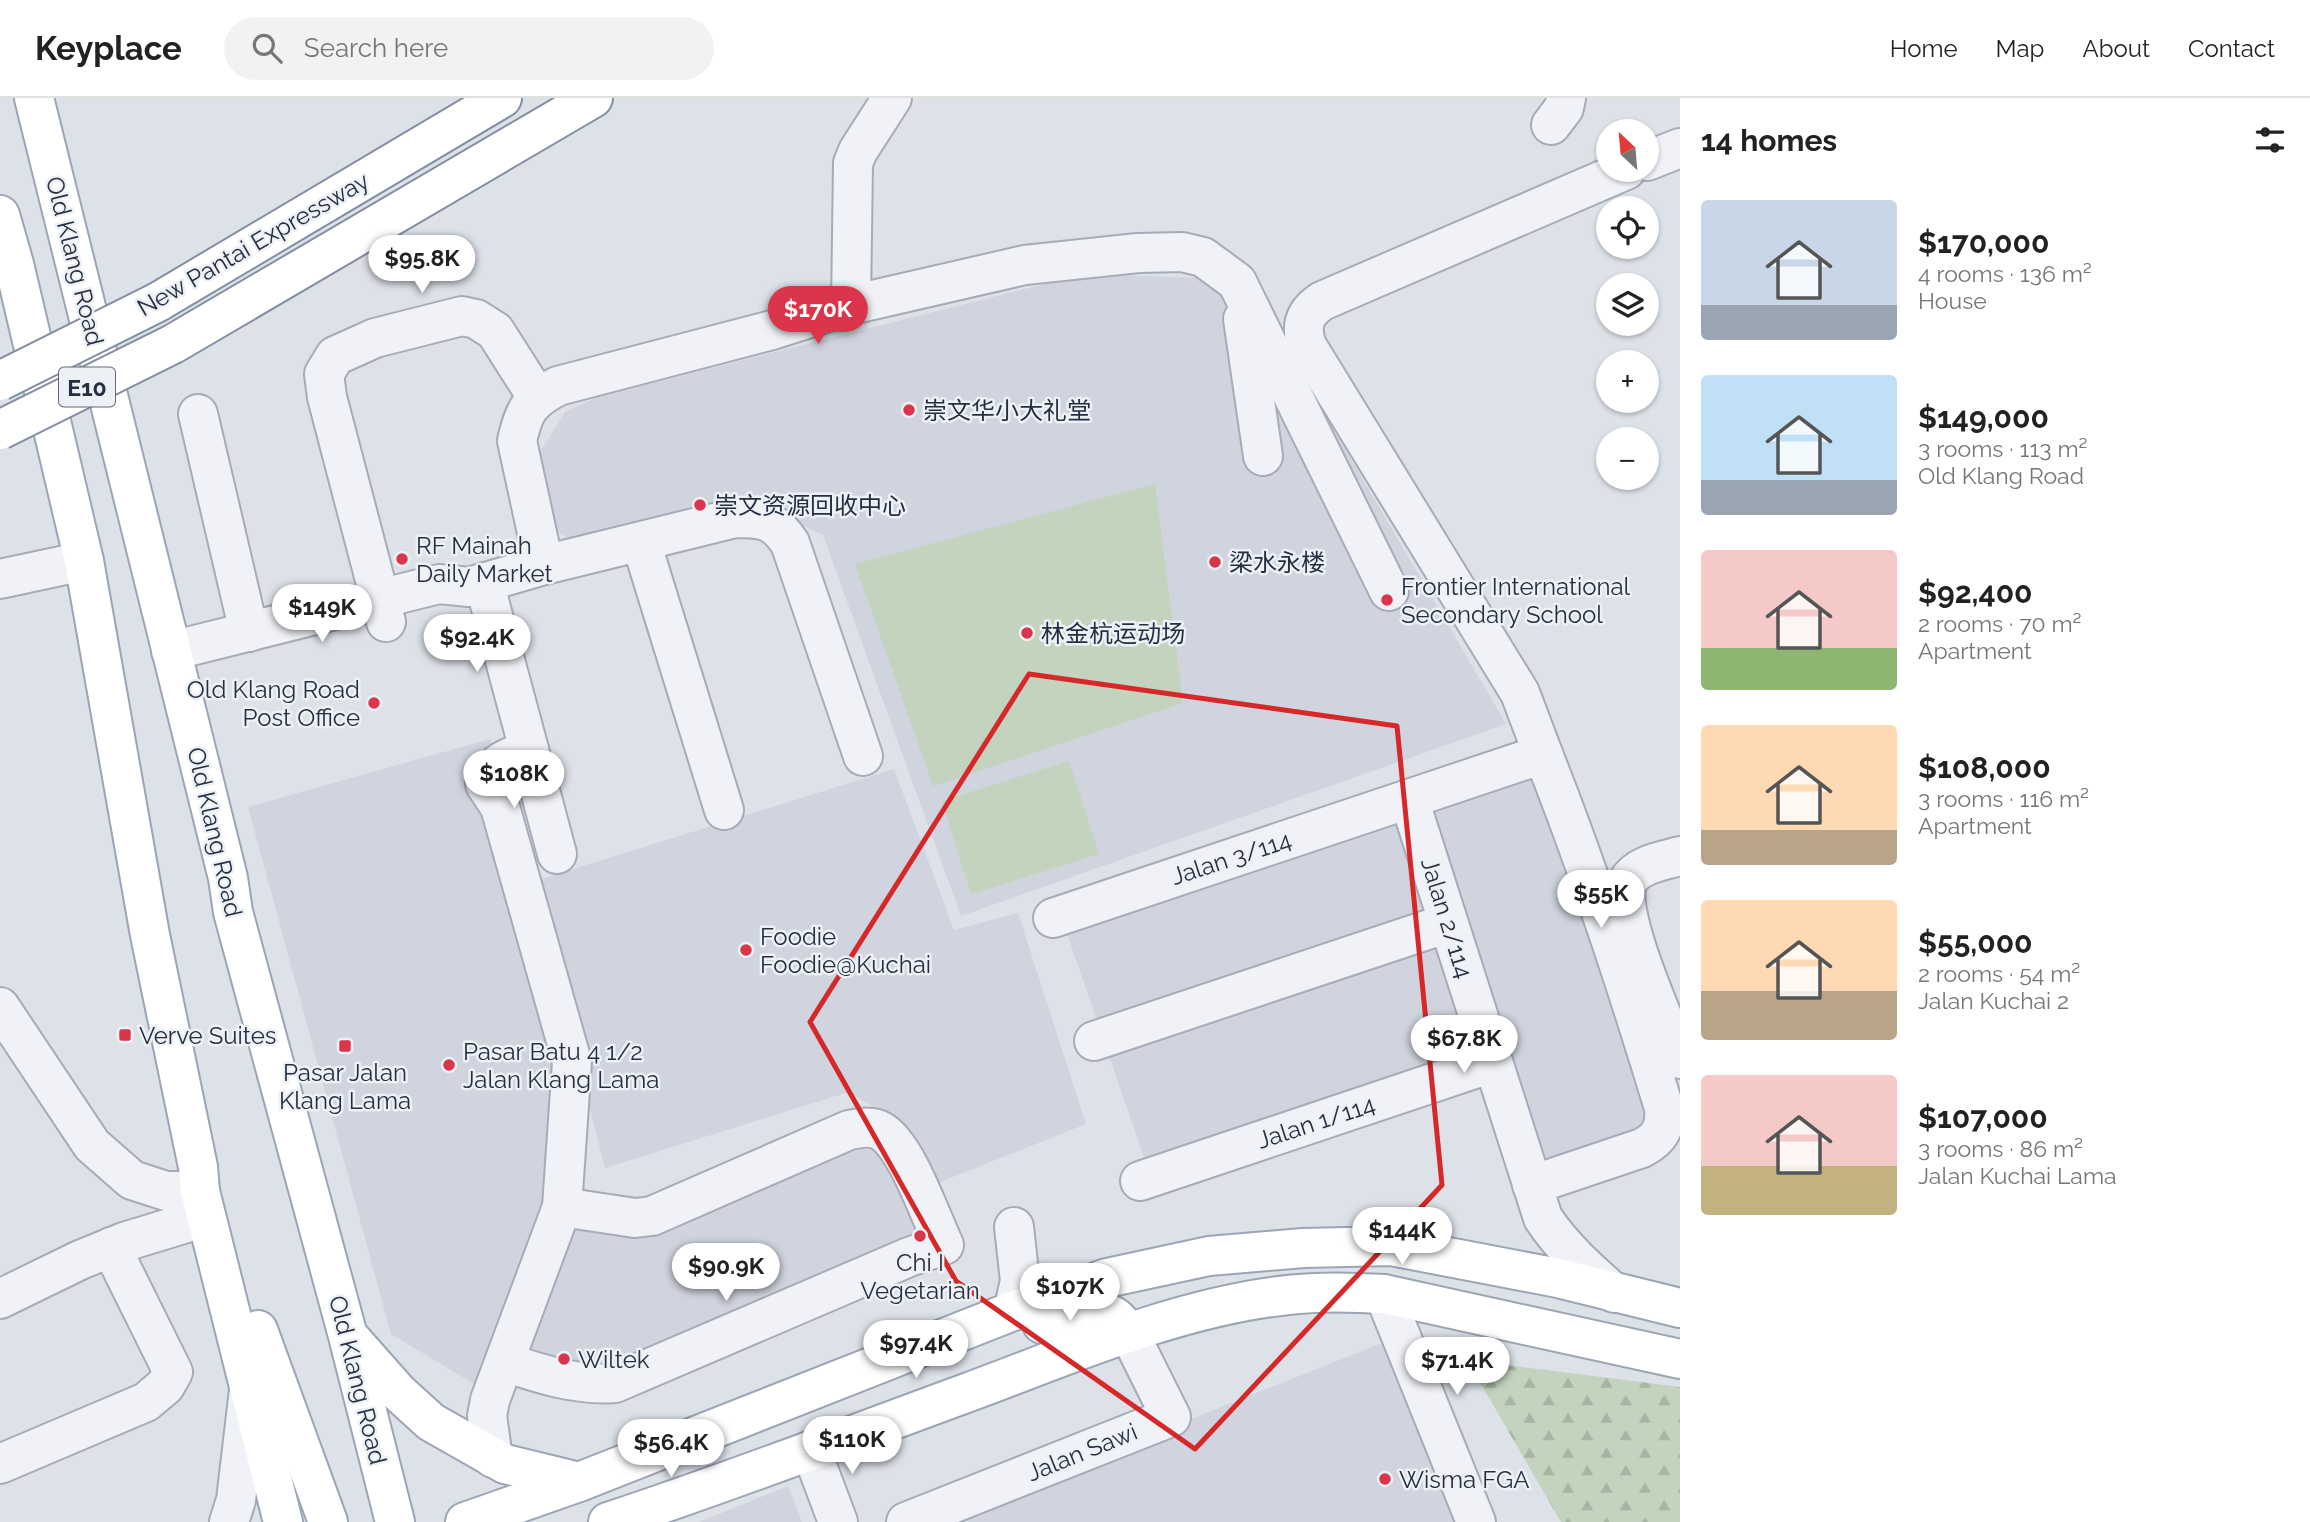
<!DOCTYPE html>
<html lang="en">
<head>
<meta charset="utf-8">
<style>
  body { margin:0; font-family:Raleway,"Noto Sans SC",sans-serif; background:#f2f2f2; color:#222; height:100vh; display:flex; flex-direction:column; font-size:26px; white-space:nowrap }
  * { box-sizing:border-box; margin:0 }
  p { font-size:23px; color:#767676 }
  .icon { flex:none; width:38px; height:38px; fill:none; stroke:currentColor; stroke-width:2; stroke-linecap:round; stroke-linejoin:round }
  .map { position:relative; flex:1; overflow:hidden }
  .sheet { display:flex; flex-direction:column; background:#fff; width:630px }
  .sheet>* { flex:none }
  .needle { width:46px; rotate:334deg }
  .tools { position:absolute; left:1596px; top:21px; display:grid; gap:14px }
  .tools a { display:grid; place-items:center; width:63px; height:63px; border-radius:50%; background:#fff; box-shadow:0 2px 5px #0004; font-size:35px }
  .price { position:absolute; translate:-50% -60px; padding:0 16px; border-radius:24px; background:#fff; color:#222; font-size:23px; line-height:46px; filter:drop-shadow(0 2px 4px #0008) }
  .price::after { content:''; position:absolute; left:50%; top:42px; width:21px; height:16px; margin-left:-10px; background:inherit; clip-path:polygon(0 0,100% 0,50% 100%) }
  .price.selected { background:#db354c; color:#fff }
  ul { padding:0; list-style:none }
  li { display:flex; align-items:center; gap:21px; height:175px; padding:0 21px }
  li span { display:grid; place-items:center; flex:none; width:196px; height:140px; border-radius:7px; color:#555 }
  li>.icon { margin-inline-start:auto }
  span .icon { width:84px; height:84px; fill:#fffc; stroke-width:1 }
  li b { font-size:30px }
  h2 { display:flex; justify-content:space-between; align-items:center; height:84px; padding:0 21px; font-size:30px }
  header { display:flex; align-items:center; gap:42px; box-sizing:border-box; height:98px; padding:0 35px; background:#fff; border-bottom:2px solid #e0e0e0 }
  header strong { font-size:33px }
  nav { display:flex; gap:38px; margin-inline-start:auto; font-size:24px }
  .search { width:490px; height:63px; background:#f2f2f2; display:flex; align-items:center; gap:18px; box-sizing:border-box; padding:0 24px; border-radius:38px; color:#767676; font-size:26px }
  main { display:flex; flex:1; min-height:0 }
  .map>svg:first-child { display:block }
</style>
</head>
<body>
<header>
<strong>Keyplace</strong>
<div class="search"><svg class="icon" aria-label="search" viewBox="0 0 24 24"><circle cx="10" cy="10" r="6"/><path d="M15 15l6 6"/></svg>Search here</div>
<nav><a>Home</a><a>Map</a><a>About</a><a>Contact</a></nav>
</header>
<main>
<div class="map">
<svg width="1680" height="1424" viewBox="0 0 1680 1424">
  <defs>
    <pattern id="forest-firs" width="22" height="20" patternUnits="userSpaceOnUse" patternTransform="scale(1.75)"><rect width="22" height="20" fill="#c3d3bd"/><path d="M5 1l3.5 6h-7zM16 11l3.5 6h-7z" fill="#a7b5a4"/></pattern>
  </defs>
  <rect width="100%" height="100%" fill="#dde2e9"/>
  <!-- built -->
  <g fill="#cfd4de">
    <path d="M1084,176L1208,180L1261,207L1506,626L961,818L823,437L758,406L577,447L551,428L536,361L565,314L597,299Z"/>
    <path d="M490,641L559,894L532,784L894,671L954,832L1018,815L1086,1026L933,1087L909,1031L849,994L605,1070L579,968L569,1100L638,1127L861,1036L893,1053L934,1140L612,1272L501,1255L486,1293L391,1236L248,709Z"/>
    <path d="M1539,669L1656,1030L1540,1077L1499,952L1147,1068L1064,827Z"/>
    <path d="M1387,1243L1462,1424H933Z"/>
    <path d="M788,1388L802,1424H699Z"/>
  </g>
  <!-- green -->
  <g fill="#c3d3bd">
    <path d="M1155,386L1183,605L933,688L855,466Z"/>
    <path d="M1069,663L1099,756L971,796L942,703Z"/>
  </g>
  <!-- forest -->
  <path fill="url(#forest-firs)" d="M1467,1262L1680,1289V1424H1561Z"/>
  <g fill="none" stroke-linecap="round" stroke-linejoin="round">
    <defs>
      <g id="minor">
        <path d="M1551,27L1564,10L1566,0"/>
        <path d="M1647,63L1680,50"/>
        <path d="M851,207L853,65L858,53L892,0"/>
        <path d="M1243,221L1263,358"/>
        <path d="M198,316L249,534"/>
        <path d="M641,444L724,712"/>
        <path d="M544,467L517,343C524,312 529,303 558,288L772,232L851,207L1025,167L1138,155L1182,154L1203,159L1237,184L1389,493"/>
        <path d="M0,481L84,463"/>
        <path d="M484,484L557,756"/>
        <path d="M386,524L327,299L324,276L335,258L375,240L462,218L476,221L495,233L537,299"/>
        <path d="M171,553L439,486L469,489L544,467L735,420C763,420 774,421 790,445L863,658"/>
        <path d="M1543,656L1520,595L1307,248C1300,228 1304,215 1322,203L1626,72"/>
        <path d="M1409,701L1543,1120C1563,1150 1588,1172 1614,1195"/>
        <path d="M1680,758C1663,763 1638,766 1628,783C1613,810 1667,929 1680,961"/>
        <path d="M1053,820L1543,656C1589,772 1628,891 1664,1010C1666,1031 1659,1041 1642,1050L1532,1087"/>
        <path d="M0,909L92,1047L132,1082L166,1093H200"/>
        <path d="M1094,943L1448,825"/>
        <path d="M1140,1083L1492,965"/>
        <path d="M1384,1196L1476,1424"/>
        <path d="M0,1201L80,1162L124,1144L206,1119"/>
        <path d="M1013,1213L1020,1183L1014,1129"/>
        <path d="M505,1264C540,1276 578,1288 615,1285L909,1159L944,1147C930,1118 907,1048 881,1033C871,1027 859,1030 849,1032L652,1118L635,1120L562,1109"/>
        <path d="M811,1352L838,1424"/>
        <path d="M493,1360L487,1318L490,1302L562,1109L572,964L500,709L485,686C493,664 508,659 529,652"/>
        <path d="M0,1366L146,1304L165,1288L173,1274L111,1149"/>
        <path d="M229,1424L236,1402L249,1292"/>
        <path d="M906,1424L1171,1319L1129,1235"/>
      </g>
      <g id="major">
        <path d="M34,0L228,780L233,814L348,1238L395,1424"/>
        <path d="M0,117L14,166L84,463L150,837L198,1069L200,1093L283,1424"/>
        <path d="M1042,1226C1058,1221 1093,1209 1109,1216C1118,1219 1123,1228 1129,1235"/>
        <path d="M258,1232L328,1424"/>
        <path d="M352,1242L398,1294L431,1324L505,1366L579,1384"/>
        <path d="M465,1424L579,1384L1013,1213L1107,1180L1209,1158L1303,1150L1391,1148L1558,1180L1680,1210"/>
        <path d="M608,1424C730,1384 849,1338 969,1294C1069,1257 1181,1208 1288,1197C1320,1193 1352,1194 1384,1196L1680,1261"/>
      </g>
      <g id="highway">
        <path d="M158,204L502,0"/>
        <path d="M173,246L593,0"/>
      </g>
    </defs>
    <!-- minor casing -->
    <use href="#minor" stroke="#a6acb7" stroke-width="42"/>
    <!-- major casing -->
    <use href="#major" stroke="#9ba5b5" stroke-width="42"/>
    <!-- highway casing -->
    <use href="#highway" stroke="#838ea1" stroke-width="42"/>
    <!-- minor -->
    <use href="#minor" stroke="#f0f2f7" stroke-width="38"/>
    <!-- major -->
    <use href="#major" stroke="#fff" stroke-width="38"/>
    <!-- highway -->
    <use href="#highway" stroke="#fff" stroke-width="38"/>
    <defs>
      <g id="highway-bridge">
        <path d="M0,283L158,204"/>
        <path d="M0,332L173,246"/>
      </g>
    </defs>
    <!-- highway-bridge casing -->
    <use href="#highway-bridge" stroke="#838ea1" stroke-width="42" stroke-linecap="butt"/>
    <!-- highway-bridge -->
    <use href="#highway-bridge" stroke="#fff" stroke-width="38"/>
  </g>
  <!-- marked area -->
  <path fill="none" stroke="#d62828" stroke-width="5" stroke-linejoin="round" d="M1029,576L1397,628L1442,1087L1195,1351L956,1183L810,924Z"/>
  <!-- markers -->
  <g fill="#db354c" stroke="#edf1f6" stroke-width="2.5">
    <circle cx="909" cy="312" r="7"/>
    <circle cx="700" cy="407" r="7"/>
    <circle cx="402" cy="461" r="7"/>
    <circle cx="1215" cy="464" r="7"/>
    <circle cx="1387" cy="502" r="7"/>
    <circle cx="1027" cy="535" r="7"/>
    <circle cx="374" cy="605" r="7"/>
    <circle cx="746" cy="852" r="7"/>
    <rect x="118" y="930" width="14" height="14" rx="3.5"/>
    <rect x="338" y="941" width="14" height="14" rx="3.5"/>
    <circle cx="449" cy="967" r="7"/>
    <circle cx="920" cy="1138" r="7"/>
    <circle cx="564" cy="1261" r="7"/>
    <circle cx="1385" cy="1381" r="7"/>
  </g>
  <g text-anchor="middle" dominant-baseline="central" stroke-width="5" stroke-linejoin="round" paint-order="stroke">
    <!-- shield labels -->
    <rect fill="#edf1f6" stroke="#616977" stroke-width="2" x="59" y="269.5" width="56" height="39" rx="5"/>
    <g font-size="23" font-weight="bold" fill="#252f41">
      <text x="87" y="289">E10</text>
    </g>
    <!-- street labels -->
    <g font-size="24" fill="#252f41" stroke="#edf1f6">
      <text transform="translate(253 146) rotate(-30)">New Pantai Expressway</text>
      <text transform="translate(75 163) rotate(76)">Old Klang Road</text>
      <text transform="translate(215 734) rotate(77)">Old Klang Road</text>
      <text transform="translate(1231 760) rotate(-18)">Jalan 3/114</text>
      <text transform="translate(1447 820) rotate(73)">Jalan 2/114</text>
      <text transform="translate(1316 1024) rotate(-18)">Jalan 1/114</text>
      <text transform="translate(358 1282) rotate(76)">Old Klang Road</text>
      <text transform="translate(1082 1354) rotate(-22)">Jalan Sawi</text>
    </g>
    <!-- poi labels -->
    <g font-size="24" fill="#252f41" stroke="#edf1f6" text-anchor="start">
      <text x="923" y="312">崇文华小大礼堂</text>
      <text x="714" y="407">崇文资源回收中心</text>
      <text x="416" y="447">RF Mainah<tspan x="416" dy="28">Daily Market</tspan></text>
      <text x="1229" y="464">梁水永楼</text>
      <text x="1401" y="488">Frontier International<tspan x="1401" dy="28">Secondary School</tspan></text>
      <text x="1041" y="535">林金杭运动场</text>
      <text x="360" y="591" text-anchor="end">Old Klang Road<tspan x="360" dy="28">Post Office</tspan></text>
      <text x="760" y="838">Foodie<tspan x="760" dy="28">Foodie@Kuchai</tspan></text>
      <text x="139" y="937">Verve Suites</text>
      <text x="463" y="953">Pasar Batu 4 1/2<tspan x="463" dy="28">Jalan Klang Lama</tspan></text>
      <text x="345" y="974" text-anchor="middle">Pasar Jalan<tspan x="345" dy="28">Klang Lama</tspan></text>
      <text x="920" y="1164" text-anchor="middle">Chi I<tspan x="920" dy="28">Vegetarian</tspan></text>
      <text x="578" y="1261">Wiltek</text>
      <text x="1399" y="1381">Wisma FGA</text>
    </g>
  </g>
</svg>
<div class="tools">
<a><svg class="needle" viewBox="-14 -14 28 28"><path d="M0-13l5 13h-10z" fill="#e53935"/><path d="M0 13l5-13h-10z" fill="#767676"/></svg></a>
<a><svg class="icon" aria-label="locate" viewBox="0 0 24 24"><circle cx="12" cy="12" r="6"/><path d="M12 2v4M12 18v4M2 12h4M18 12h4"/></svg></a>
<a><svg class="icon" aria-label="layers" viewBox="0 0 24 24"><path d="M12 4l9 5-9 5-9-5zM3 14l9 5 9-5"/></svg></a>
<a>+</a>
<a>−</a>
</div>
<b class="price" style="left:422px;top:197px">$95.8K</b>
<b class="price selected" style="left:818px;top:248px">$170K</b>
<b class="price" style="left:322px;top:546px">$149K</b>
<b class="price" style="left:477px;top:576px">$92.4K</b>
<b class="price" style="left:514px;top:712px">$108K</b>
<b class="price" style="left:1601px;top:832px">$55K</b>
<b class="price" style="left:1464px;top:977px">$67.8K</b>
<b class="price" style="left:1402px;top:1169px">$144K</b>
<b class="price" style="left:726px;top:1205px">$90.9K</b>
<b class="price" style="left:1070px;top:1225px">$107K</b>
<b class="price" style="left:916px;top:1282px">$97.4K</b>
<b class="price" style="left:1457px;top:1299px">$71.4K</b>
<b class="price" style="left:852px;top:1378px">$110K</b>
<b class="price" style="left:671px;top:1381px">$56.4K</b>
</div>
<section class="sheet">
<h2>14 homes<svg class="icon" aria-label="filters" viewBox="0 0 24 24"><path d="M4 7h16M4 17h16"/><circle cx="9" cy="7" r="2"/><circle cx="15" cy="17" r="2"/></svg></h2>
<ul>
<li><span style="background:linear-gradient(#c9d6e8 75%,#9aa5b1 0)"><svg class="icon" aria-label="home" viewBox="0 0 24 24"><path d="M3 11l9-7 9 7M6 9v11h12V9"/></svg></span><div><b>$170,000</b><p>4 rooms · 136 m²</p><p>House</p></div></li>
<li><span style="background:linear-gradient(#bfe0f5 75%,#9aa5b1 0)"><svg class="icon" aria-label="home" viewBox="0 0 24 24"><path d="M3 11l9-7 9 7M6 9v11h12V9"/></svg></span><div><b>$149,000</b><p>3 rooms · 113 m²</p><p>Old Klang Road</p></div></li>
<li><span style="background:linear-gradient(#f6c9c9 70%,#8fb573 0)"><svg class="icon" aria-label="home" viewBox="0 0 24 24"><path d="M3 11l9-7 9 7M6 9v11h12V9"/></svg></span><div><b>$92,400</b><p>2 rooms · 70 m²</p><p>Apartment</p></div></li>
<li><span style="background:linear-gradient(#ffd9b3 75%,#b9a48a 0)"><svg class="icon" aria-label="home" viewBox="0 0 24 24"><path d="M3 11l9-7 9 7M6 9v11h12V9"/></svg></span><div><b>$108,000</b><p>3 rooms · 116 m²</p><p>Apartment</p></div></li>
<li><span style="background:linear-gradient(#ffd9b3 65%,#b9a48a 0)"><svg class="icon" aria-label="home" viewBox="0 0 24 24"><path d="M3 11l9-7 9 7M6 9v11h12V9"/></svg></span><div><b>$55,000</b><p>2 rooms · 54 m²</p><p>Jalan Kuchai 2</p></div></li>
<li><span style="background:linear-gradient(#f6c9c9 65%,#c2b280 0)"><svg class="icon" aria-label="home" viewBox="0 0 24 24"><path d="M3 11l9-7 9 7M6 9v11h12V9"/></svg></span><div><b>$107,000</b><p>3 rooms · 86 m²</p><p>Jalan Kuchai Lama</p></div></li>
</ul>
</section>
</main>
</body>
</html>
